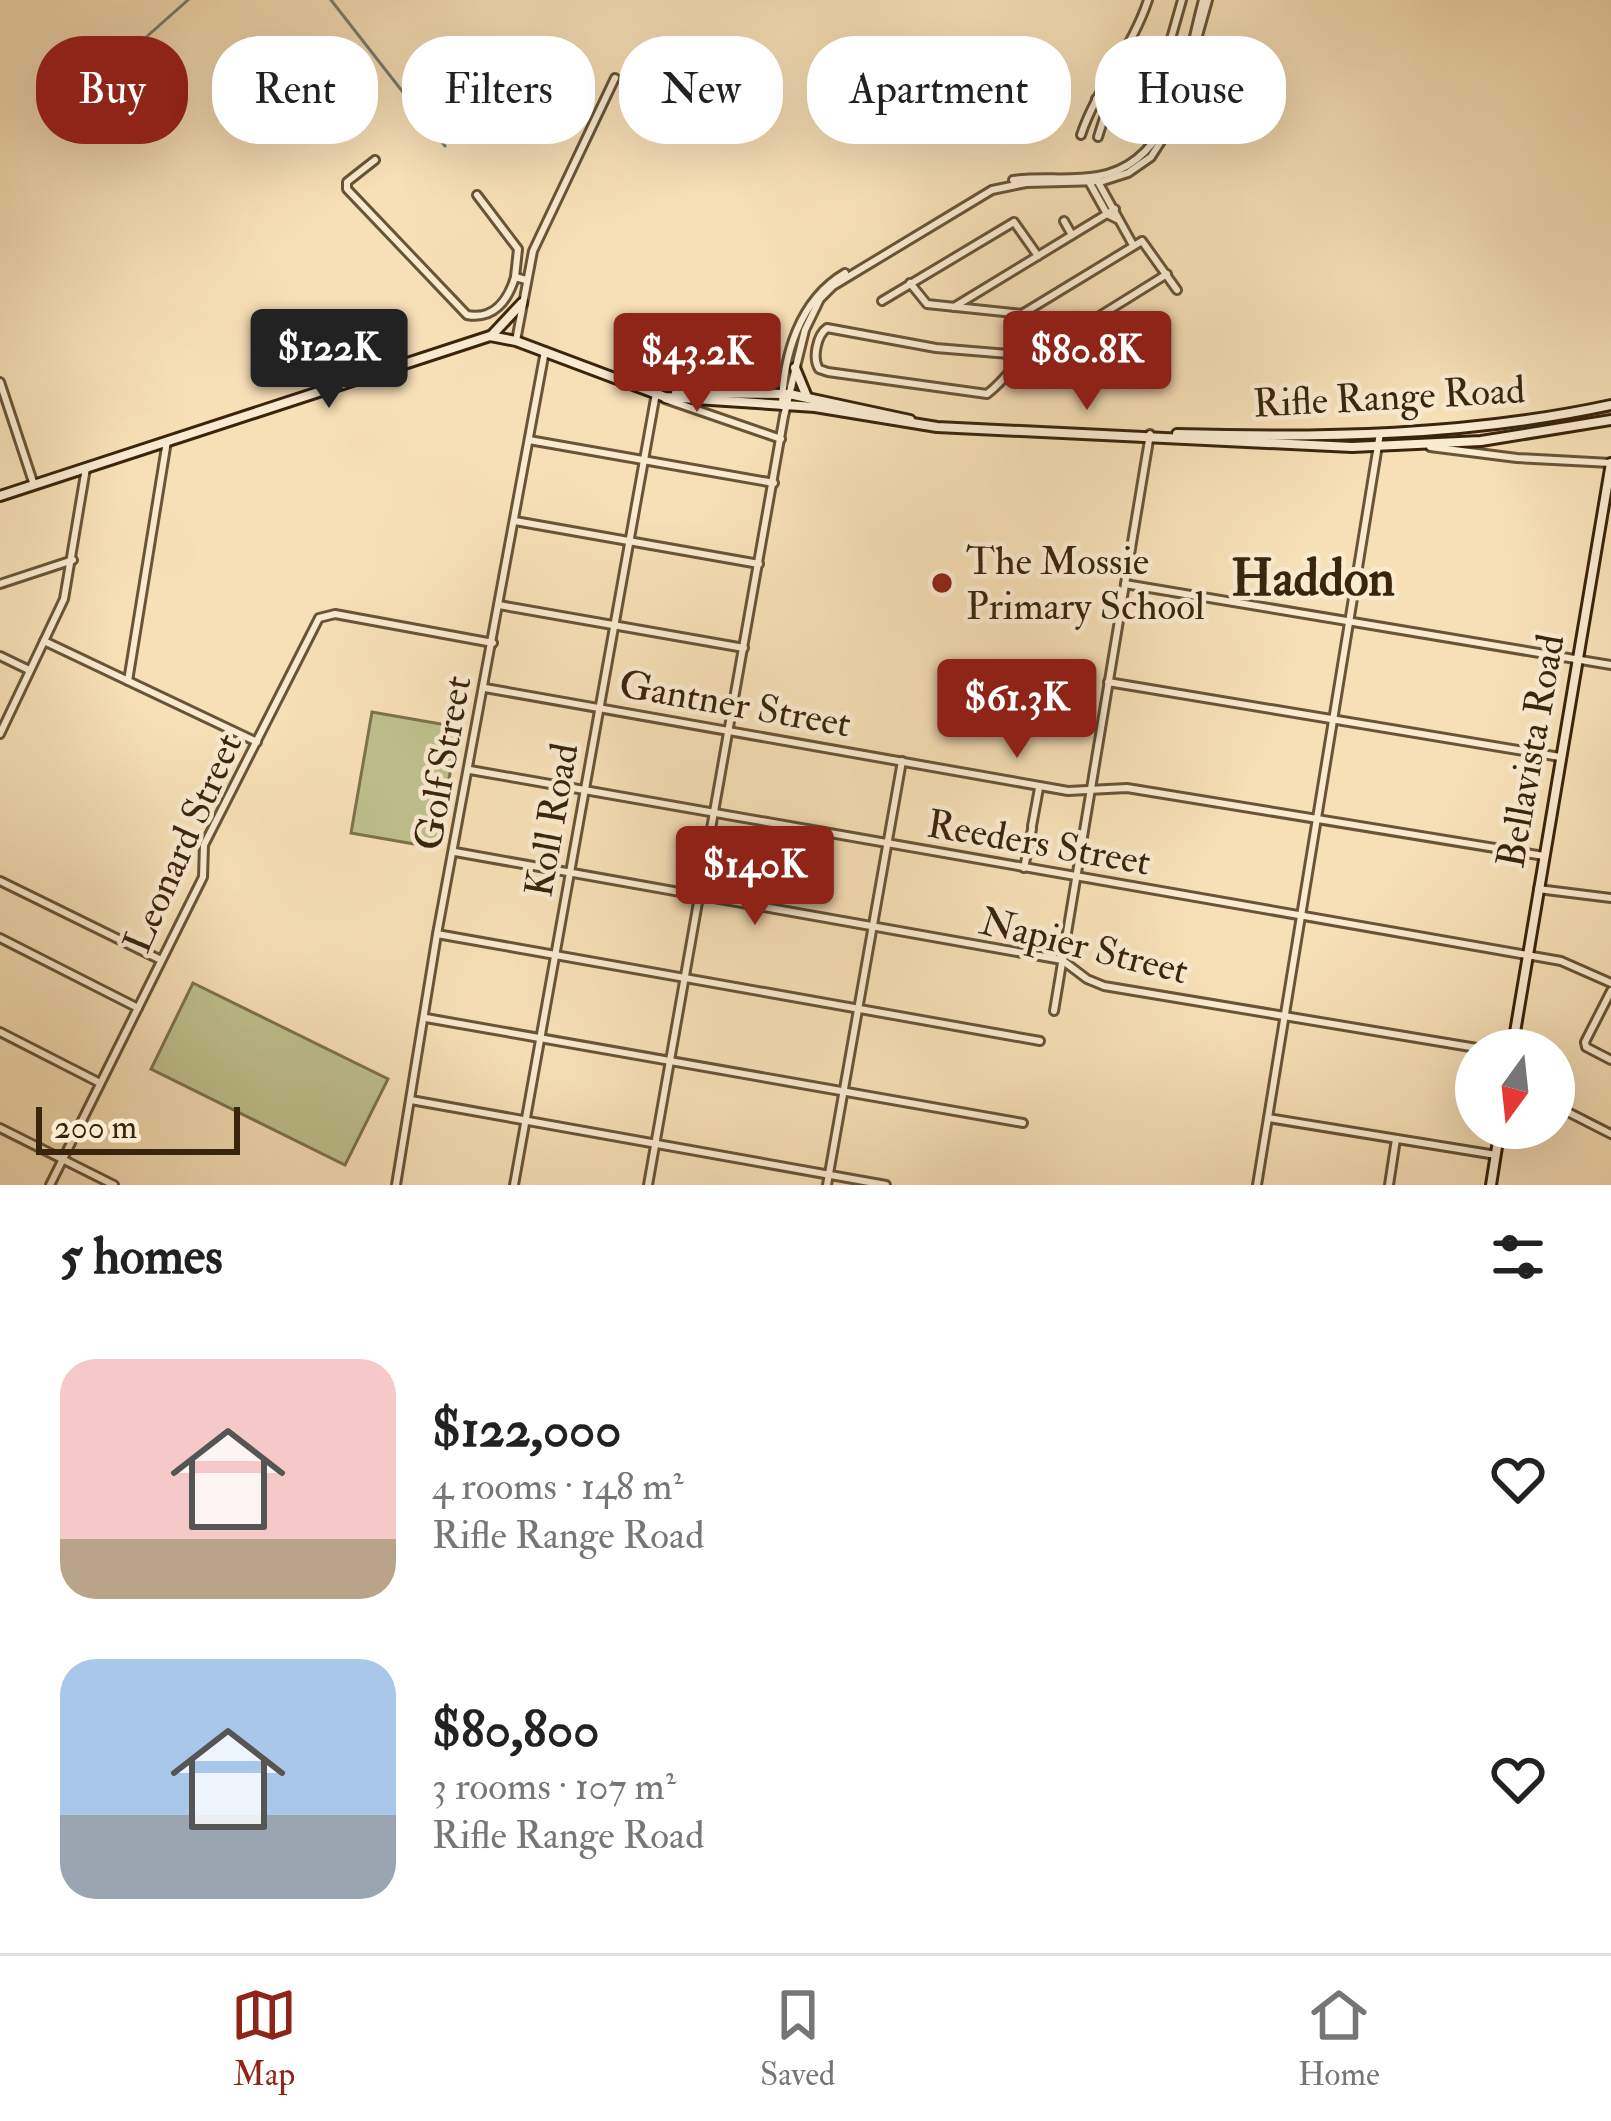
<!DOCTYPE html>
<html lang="en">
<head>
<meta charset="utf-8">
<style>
  body { margin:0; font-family:"IM FELL Double Pica",serif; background:#f6f6f6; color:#222; height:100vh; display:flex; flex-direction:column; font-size:45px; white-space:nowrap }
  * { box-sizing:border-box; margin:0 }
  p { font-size:39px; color:#767676 }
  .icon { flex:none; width:66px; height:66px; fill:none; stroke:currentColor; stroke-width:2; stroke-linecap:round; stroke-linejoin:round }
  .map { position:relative; height:1185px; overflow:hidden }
  .side { display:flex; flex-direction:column; background:#fff; flex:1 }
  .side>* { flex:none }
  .banner { position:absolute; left:36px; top:36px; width:1539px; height:108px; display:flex; gap:24px }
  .needle { width:78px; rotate:195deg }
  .tools { position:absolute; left:1455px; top:1029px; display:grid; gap:24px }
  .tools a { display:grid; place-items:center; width:120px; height:120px; border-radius:50%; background:#fff; box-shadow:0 12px 48px #0002; font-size:60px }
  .scale { position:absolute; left:36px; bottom:30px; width:204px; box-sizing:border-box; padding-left:12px; border:6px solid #3a250c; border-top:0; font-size:33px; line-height:42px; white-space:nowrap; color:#3a250c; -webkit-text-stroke:9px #faead0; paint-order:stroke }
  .price { position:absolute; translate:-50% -102px; padding:0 27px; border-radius:12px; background:#8f2418; color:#fff; font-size:39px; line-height:78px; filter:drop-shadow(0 3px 6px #0008) }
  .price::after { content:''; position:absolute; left:50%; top:72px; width:36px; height:27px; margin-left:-18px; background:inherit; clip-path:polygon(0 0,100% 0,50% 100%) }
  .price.current { background:#222; color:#fff }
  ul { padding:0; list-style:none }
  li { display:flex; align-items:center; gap:36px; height:300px; padding:0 60px }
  li span { display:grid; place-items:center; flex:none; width:336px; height:240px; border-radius:36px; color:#555 }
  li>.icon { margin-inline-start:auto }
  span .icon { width:144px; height:144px; fill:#fffc; stroke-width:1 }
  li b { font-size:51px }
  h2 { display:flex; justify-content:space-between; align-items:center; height:144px; padding:0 60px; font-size:51px }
  .tag { padding:0 42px; border-radius:48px; background:#fff; box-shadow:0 12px 48px #0002; font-size:42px; line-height:108px }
  .tag.current { background:#8f2418; color:#fff }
  .menu { display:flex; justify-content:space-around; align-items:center; height:168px; border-top:3px solid #e0e0e0; background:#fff; font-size:33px; color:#767676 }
  .menu a { display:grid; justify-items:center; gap:6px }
  .menu .current { color:#8f2418 }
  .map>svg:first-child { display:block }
</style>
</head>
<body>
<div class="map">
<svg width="1611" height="1185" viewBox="0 0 1611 1185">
  <rect width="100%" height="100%" fill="#f7dfb7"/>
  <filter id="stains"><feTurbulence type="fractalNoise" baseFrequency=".00167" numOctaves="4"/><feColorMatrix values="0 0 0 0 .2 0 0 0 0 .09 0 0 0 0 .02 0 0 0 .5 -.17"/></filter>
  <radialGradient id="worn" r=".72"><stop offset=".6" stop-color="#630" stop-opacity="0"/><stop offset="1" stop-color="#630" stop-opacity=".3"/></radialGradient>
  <!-- green -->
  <g fill="#bec18e" stroke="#7c734d" stroke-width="3">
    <path d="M372,712L458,727L437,848L351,833Z"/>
    <path d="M193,983L388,1079L345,1165L151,1069Z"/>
  </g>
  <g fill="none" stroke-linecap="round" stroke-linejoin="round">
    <!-- stream -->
    <g stroke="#777e73" stroke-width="3">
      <path d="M331,0L445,146"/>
      <path d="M135,47L188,0"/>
    </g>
    <defs>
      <g id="street">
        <path d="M1104,83L1155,95L1182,0"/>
        <path d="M1096,99L1127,107"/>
        <path d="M1081,135C1097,87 1132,49 1148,0"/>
        <path d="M1098,137L1109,102"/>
        <path d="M375,160L347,182V189L467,315C493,320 508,301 515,277L526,280"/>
        <path d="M1013,180C1041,176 1070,181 1098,176C1176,163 1186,62 1203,0"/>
        <path d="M1088,180L1107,214L1117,219"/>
        <path d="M1097,180L1133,245"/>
        <path d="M477,195L518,249L515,277"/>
        <path d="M1064,221L1072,235"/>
        <path d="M910,283L927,304L1022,314L1142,241L1177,290"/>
        <path d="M882,301L1014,222L1038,256"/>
        <path d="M954,307L1115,209"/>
        <path d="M1085,325L1167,274"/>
        <path d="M516,341L533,251L615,78"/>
        <path d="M1022,355L936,348L827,328C817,335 812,358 819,369L828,372L987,394C999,385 1036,345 1035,331C1035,325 1029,317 1026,312"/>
        <path d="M0,382L34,485"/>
        <path d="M665,399L781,439"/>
        <path d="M782,406C783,356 799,300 845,273"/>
        <path d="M529,440L774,483"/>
        <path d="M1430,447L1517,458L1611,463"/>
        <path d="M515,521L759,564"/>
        <path d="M0,584L73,560"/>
        <path d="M1125,584L1611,665"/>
        <path d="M499,605L744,648"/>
        <path d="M44,641L257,742"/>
        <path d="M0,656L29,670"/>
        <path d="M128,681L167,441"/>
        <path d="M1108,682L1560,757"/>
        <path d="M485,688L1068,791L1127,788L1544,856"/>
        <path d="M0,734L64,599L86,468"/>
        <path d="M470,770L1561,961L1611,983"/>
        <path d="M1032,826L1039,788"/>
        <path d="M455,852L1062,960L1087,979L1104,986L1489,1050"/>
        <path d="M1024,868L1032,829"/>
        <path d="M0,881L161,960"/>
        <path d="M1538,889L1611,898"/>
        <path d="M437,934L1040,1041"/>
        <path d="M0,938L138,1008"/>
        <path d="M1611,991L1585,1042L1586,1047L1611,1060"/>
        <path d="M1054,1011L1150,434"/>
        <path d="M426,1018L1023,1123"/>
        <path d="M0,1032L100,1083"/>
        <path d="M411,1100L886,1185"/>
        <path d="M1554,1105L1611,1134"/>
        <path d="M1268,1118L1496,1155"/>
        <path d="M0,1128L114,1185"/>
        <path d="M50,1185L203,877L204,845L319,618L335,614L493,643"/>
        <path d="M396,1185L437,934L545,351"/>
        <path d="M514,1185L656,393"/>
        <path d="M648,1185L784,416L805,330L820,299L833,286L992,190L1026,183L1103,181L1128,173L1151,157L1174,121L1208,0"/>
        <path d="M827,1185L902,761"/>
        <path d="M1257,1185L1380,433"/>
        <path d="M1389,1185L1396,1139"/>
      </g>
      <g id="secondary">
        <path d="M492,335L522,303"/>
        <path d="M795,368L807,397"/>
        <path d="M676,393L789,394L910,420"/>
        <path d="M1177,434C1322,438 1468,436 1611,405"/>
        <path d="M0,496L490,336L516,341L665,397L815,407L937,427L1352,447L1481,441L1611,420"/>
        <path d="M1512,1050L1611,463"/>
        <path d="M1491,1185L1500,1128"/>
      </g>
    </defs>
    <!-- street casing -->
    <use href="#street" stroke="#695437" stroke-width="12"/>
    <!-- secondary casing -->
    <use href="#secondary" stroke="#3a250c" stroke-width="14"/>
    <!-- street -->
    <use href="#street" stroke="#faead0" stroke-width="6"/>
    <!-- secondary -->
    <use href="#secondary" stroke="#faead0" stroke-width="8"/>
  </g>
  <!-- markers -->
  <circle fill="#8f2418" stroke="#faead0" stroke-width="4.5" cx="942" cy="583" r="12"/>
  <g text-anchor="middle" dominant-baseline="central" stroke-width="9" stroke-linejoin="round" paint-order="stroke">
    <!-- street labels -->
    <g font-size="39" fill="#3a250c" stroke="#faead0">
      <text transform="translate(1389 397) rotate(-3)">Rifle Range Road</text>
      <text transform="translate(735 704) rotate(10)">Gantner Street</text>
      <text transform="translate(1531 751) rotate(-80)">Bellavista Road</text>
      <text transform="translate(443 763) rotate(-80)">Golf Street</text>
      <text transform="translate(552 820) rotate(-80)">Koll Road</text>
      <text transform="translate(183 843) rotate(-66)">Leonard Street</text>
      <text transform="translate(1039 843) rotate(10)">Reeders Street</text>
      <text transform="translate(1084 946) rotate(14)">Napier Street</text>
    </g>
    <!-- poi labels -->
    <g font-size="39" fill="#3a250c" stroke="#faead0" text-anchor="start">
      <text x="966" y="561">The Mossie<tspan x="966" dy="45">Primary School</tspan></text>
    </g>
    <!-- district labels -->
    <g font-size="51" font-weight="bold" fill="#3a250c" stroke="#faead0">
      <text x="1313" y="579">Haddon</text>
    </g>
  </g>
  <rect width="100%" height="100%" filter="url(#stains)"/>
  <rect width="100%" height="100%" fill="url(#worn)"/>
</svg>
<div class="tools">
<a><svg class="needle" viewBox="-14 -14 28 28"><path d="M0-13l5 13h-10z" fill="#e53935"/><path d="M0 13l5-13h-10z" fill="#767676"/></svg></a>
</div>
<div class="scale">200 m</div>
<b class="price current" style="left:329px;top:411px">$122K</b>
<b class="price" style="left:1087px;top:413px">$80.8K</b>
<b class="price" style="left:697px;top:415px">$43.2K</b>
<b class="price" style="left:1017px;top:761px">$61.3K</b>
<b class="price" style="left:755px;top:928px">$140K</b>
<div class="banner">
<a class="tag current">Buy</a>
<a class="tag">Rent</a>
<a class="tag">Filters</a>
<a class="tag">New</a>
<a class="tag">Apartment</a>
<a class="tag">House</a>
</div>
</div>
<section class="side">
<h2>5 homes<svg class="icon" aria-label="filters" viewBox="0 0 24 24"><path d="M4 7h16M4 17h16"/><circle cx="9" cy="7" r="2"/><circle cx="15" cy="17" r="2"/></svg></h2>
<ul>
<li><span style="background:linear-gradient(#f6c9c9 75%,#b9a48a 0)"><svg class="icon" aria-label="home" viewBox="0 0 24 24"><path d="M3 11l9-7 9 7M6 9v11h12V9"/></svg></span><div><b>$122,000</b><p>4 rooms · 148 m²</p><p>Rifle Range Road</p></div><svg class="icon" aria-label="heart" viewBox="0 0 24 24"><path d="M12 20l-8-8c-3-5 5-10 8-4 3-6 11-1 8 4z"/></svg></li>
<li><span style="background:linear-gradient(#a9c7e8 65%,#9aa5b1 0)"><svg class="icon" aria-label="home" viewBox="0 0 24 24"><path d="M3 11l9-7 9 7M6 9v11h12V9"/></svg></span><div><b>$80,800</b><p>3 rooms · 107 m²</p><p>Rifle Range Road</p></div><svg class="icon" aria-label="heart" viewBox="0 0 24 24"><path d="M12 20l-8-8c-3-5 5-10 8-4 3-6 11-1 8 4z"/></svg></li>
</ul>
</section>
<nav class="menu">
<a class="current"><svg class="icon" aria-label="map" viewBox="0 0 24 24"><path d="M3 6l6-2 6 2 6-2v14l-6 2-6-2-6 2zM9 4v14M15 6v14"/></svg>Map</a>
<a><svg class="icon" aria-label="saved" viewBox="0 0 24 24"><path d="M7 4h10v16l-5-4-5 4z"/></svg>Saved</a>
<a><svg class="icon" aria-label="home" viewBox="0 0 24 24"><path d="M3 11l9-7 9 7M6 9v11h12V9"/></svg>Home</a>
</nav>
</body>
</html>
